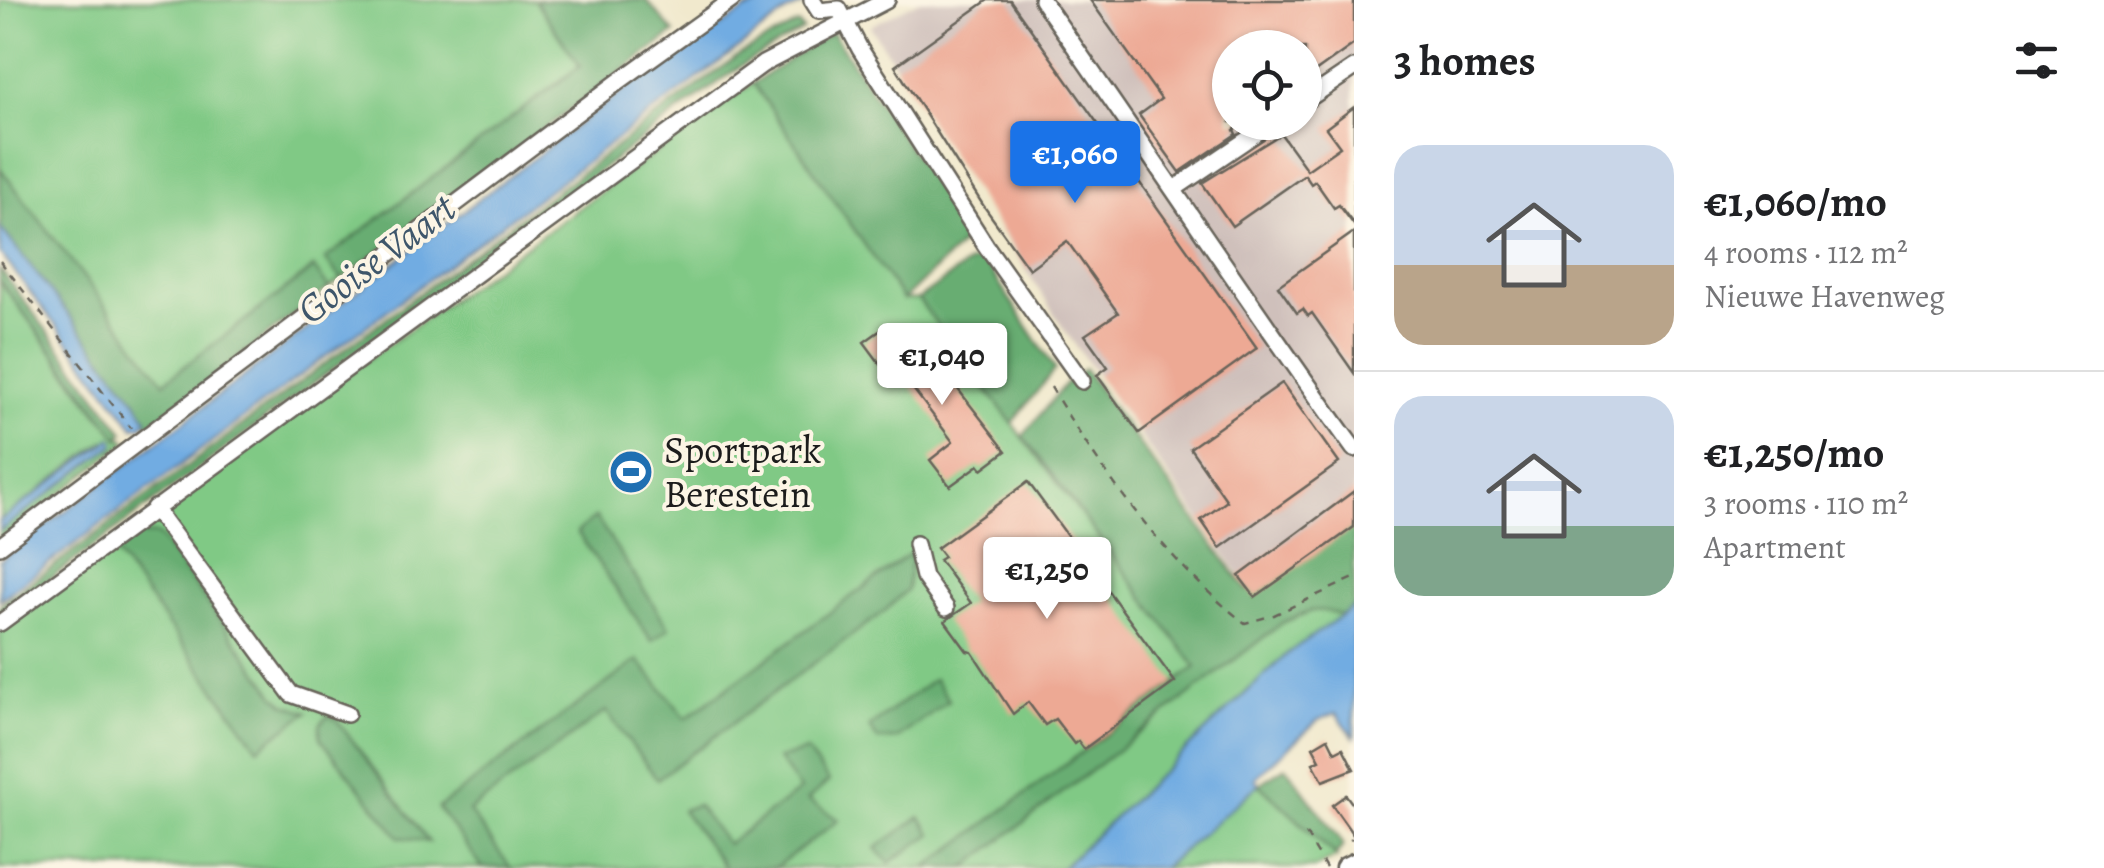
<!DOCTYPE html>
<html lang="en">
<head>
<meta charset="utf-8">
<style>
  body { margin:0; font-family:Alegreya,serif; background:#f2f2f2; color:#202124; height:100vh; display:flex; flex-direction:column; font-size:38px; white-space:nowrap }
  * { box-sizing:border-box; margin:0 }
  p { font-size:32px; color:#757577 }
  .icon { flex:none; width:55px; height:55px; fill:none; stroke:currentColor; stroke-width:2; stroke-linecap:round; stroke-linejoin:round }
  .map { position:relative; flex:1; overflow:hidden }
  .details { display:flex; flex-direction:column; background:#fff; width:750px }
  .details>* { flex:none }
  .tools { position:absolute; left:1212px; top:30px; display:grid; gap:20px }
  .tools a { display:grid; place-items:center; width:110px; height:110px; border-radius:50%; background:#fff; box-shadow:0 2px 8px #0004; font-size:50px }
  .price { position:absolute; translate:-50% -85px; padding:0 22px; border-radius:10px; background:#fff; color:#222; font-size:32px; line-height:65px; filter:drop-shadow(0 2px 5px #0008) }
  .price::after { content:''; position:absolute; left:50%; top:60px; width:30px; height:22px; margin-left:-15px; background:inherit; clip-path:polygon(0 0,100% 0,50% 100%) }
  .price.active { background:#1a73e8; color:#fff }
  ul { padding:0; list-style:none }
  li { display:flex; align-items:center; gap:30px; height:250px; padding:0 40px }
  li+li { border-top:2px solid #e0e0e0 }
  li span { display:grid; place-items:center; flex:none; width:280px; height:200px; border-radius:30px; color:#555 }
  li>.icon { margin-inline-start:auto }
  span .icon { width:120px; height:120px; fill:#fffc; stroke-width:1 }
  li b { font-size:42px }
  h2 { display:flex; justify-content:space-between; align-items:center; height:120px; padding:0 40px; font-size:42px }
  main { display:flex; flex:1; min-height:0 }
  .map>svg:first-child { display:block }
</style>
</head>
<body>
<main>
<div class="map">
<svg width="1354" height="868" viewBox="0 0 1354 868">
  <rect width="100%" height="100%" fill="#fcf5e5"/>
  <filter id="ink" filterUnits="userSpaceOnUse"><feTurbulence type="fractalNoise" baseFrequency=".01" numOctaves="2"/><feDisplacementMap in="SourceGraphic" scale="20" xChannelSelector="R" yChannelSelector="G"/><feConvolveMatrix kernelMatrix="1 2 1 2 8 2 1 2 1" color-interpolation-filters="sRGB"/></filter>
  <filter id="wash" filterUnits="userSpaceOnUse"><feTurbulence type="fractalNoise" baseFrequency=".0048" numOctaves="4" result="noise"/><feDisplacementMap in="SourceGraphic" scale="40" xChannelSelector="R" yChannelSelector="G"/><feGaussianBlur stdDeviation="2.25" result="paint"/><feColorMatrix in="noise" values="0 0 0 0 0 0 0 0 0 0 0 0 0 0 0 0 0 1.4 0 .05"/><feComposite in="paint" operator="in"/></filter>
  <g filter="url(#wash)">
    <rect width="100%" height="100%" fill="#f1e9cd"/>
    <!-- industrial -->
    <path fill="#cfc0bb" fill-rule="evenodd" d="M920,0H1354V527L1255,597L1064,329L870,26ZM1230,48H1305V122H1230Z"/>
    <!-- green -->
    <g fill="#80c985" stroke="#4e7250" stroke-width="2.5">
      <path d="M0,0H539L537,3L581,65L326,259L342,279L329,288L313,268L164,383L0,168Z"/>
      <path d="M753,83L903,300L918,299L1207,681L1282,623L1319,608L1343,616L1288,653L1061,868H0V628L161,508Z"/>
      <path d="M0,281L97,413L127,442L0,540V531L115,444L104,441L0,521Z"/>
      <path d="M1259,784L1337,857L1315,868H1163Z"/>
    </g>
    <!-- forest -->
    <g fill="#68ad72" stroke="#426447" stroke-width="2.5">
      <path d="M539,0H646L674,33L342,279L325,259L580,66L536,2Z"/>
      <path d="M798,24L803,30L739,67L0,616V606L740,54Z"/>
      <path d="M832,32L969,237L903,300L753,83Z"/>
      <path d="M0,168L164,382L314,268L329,288L149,426L136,401L0,227Z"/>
      <path d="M984,260L1055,369L1012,423L918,299L970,262Z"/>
      <path d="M0,269L124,432L119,439L0,281Z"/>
      <path d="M1084,369L1247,590L1354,516V607L1343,616C1314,606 1309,610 1282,623L965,868H926L1196,667L1023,436L1065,384Z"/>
      <path d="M596,517L669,628L652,641L577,532Z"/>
      <path d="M139,534L158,535L276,696L285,704L308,712L258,748L115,552Z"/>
      <path d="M912,552L907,590L886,610L657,779L606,711L469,811L511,868H483L438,808L638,660L686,718Z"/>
      <path d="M934,679L949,700L897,739L878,740L869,727Z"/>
      <path d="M327,716L336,719L429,842L399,837L320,738V725Z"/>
      <path d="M807,751L829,781L808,800L839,820L774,868H725L682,810L697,805L727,844L800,790L778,759Z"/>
      <path d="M1286,767L1339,838L1343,846L1338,853L1334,854L1259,784Z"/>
      <path d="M920,817L932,834L889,863L876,848Z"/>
    </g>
    <!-- water -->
    <g fill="#71ace2" stroke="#46647f" stroke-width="2.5">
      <path d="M772,0H814L788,11L0,600V560L632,84L746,10Z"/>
      <path d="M0,227L136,401L147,419L142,426L134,427L0,253Z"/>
      <path d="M112,438L115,444L0,531V521Z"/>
      <path d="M1354,607V737L1336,713L1318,720L1255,778L1259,784L1163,868H1061L1288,653Z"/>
    </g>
    <g id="blocks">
      <!-- building -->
      <g fill="#eda994">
        <path d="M988,0H1010L1257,348L1139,433L1097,375L1108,367L1085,335L1118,313L1067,241L1029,269L983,205L895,66Z"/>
        <path d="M1090,0H1354V44L1305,79V48H1230V122H1244L1234,130L1236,134L1180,172L1139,115L1161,99Z"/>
        <path d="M1354,107V225L1339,205L1334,208L1315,181L1311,184L1305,175L1232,226L1202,183L1281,134L1307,170L1340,147L1326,128Z"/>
        <path d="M1354,232V373L1312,313L1308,316L1303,309L1297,313L1278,286Z"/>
        <path d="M888,325L926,373L939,363L947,374L965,361L972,371L954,384L1006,451L982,469L979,465L950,486L930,460L953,442L896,366L887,373L864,342Z"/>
        <path d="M1282,383L1339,463L1220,548L1201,520L1227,501L1190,448Z"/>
        <path d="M1028,482L1175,682L1084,749L1078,741L1074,744L1055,719L1045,725L1028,702L1013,714L972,652L967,651L945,621L971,603L939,560L944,557L937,548Z"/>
        <path d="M1354,491V527L1255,597L1239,576Z"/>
        <path d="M1328,738L1335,752L1343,748L1354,769L1323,781L1313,763L1320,760L1313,747Z"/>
        <path d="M1346,795L1354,806V836L1332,805Z"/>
      </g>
    </g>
  </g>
  <g filter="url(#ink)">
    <use href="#blocks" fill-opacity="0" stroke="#67645a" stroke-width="2.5"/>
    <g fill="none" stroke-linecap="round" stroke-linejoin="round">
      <defs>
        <g id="minor">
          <path d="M812,0L819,11L839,9L860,49L986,246L1082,381"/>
          <path d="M1042,0C1147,149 1247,301 1354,449"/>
          <path d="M1305,101L1354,68"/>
          <path d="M1174,189L1273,122"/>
          <path d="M154,508L291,694L347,714"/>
          <path d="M916,544L924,577L946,608"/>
          <path d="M0,546L618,82L732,0"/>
          <path d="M0,623L763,64L887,0"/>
        </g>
        <path id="major" d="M1346,868L1354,864"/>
      </defs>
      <!-- minor casing -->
      <use href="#minor" stroke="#67645a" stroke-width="20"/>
      <!-- major casing -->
      <use href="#major" stroke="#67645a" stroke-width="25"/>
      <!-- path -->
      <g stroke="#67645a" stroke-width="2.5" stroke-dasharray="8 8" stroke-linecap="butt">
        <path d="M0,261L131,428"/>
        <path d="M1051,387C1098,468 1170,566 1245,623L1274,615L1354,578"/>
        <path d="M1306,834L1326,868"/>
        <path d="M1350,840L1354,838"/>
      </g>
      <!-- minor -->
      <use href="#minor" stroke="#fff" stroke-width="15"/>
      <!-- major -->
      <use href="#major" stroke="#fff" stroke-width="20"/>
    </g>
  </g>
  <!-- icons -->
  <defs>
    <symbol id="stadium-disc" viewBox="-11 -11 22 22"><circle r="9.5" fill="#1f6fb2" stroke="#fcf5e5"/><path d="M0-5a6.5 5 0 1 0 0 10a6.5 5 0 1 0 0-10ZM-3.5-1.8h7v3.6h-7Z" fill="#fff"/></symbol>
  </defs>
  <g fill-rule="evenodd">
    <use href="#stadium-disc" x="606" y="447" width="50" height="50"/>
  </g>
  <g text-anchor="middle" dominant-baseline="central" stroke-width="8" stroke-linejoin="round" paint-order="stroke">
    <!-- poi labels -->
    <g font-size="38" fill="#1c1c1c" stroke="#fcf5e5" text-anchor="start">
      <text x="664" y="450">Sportpark<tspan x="664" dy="44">Berestein</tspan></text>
    </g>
    <!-- water labels -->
    <g font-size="40" font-style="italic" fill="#3e566b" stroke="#fcf5e5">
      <text transform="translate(376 259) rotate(-37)">Gooise Vaart</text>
    </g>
  </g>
</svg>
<div class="tools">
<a><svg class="icon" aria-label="locate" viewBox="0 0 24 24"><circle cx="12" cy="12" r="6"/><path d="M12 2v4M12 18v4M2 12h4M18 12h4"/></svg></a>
</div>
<b class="price active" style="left:1075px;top:206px">€1,060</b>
<b class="price" style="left:942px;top:408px">€1,040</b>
<b class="price" style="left:1047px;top:622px">€1,250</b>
</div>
<section class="details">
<h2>3 homes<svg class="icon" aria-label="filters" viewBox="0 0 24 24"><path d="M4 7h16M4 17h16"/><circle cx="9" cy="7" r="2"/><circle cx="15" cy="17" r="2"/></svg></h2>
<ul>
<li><span style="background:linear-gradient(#c9d6e8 60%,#b9a48a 0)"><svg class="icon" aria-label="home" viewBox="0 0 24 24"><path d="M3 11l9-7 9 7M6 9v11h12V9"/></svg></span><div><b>€1,060/mo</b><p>4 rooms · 112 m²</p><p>Nieuwe Havenweg</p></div></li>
<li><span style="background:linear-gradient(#c9d6e8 65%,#7fa58c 0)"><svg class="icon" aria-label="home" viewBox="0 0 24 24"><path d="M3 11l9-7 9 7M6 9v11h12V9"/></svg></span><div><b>€1,250/mo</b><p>3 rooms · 110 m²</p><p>Apartment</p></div></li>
</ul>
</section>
</main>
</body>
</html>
